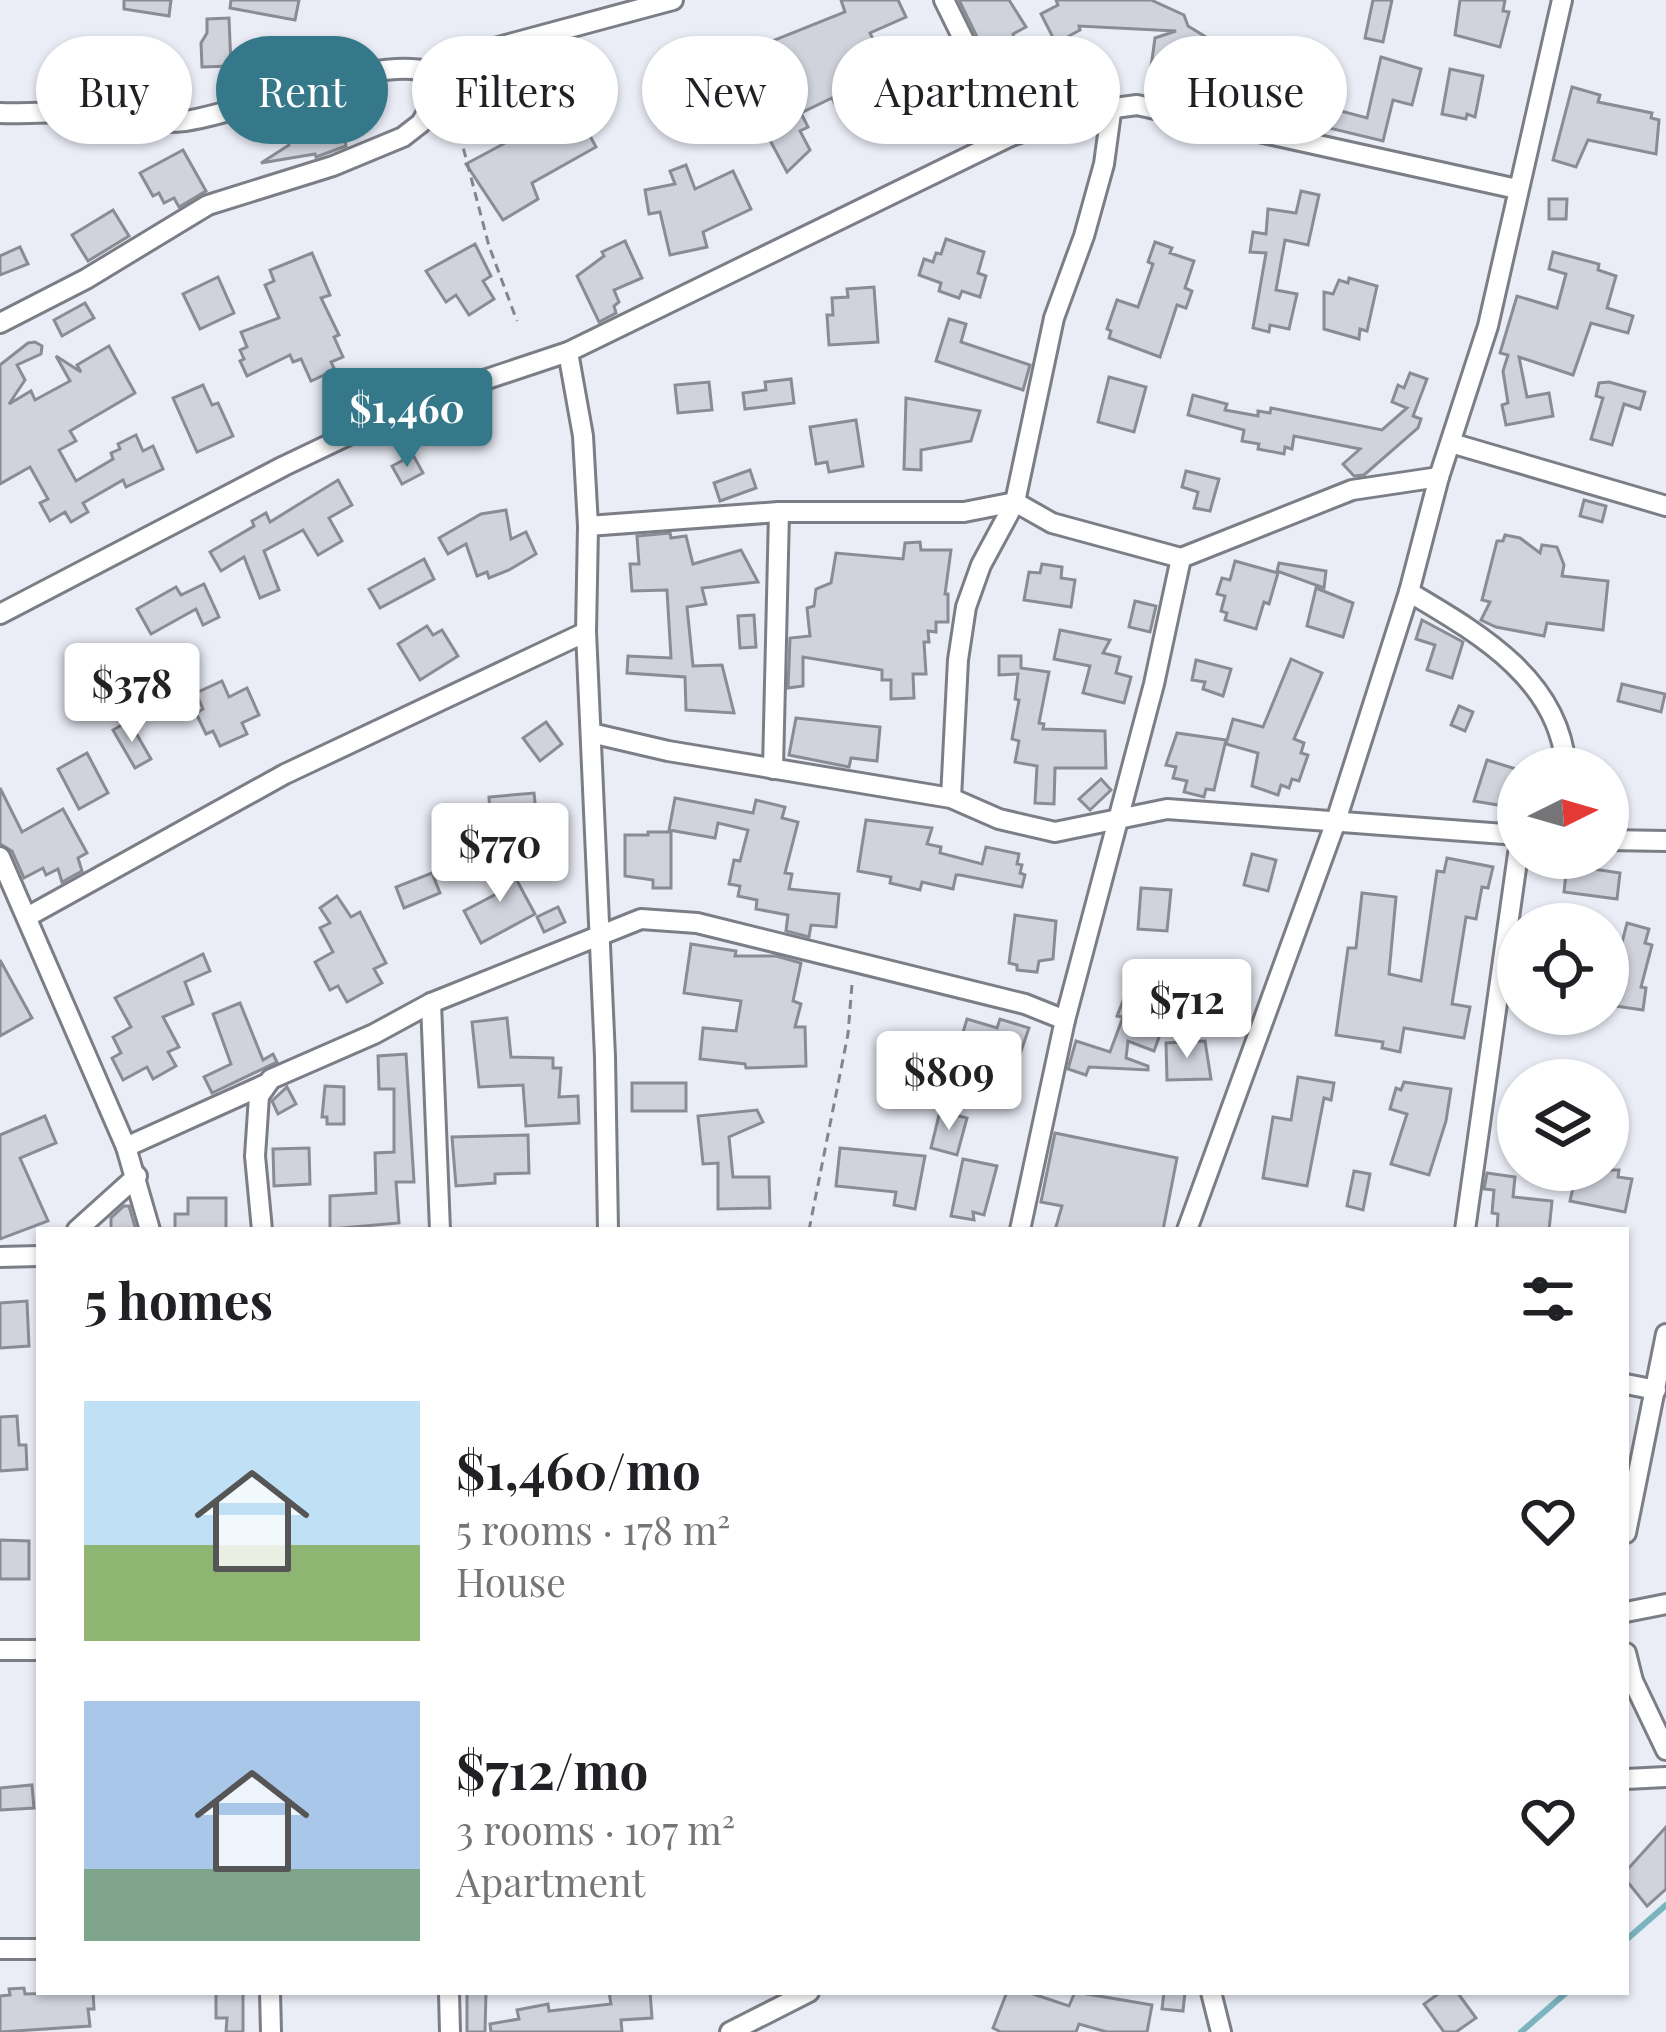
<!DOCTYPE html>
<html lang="en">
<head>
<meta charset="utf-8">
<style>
  body { margin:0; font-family:"Playfair Display",serif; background:#f2f2f2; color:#202124; height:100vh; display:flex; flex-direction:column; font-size:45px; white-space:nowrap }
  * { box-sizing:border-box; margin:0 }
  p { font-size:39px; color:#757577 }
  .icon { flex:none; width:66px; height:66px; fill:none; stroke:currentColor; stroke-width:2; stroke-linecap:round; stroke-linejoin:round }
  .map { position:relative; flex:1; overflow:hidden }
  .details { position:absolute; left:36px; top:1227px; width:1593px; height:768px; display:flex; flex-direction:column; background:#fff; border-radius:0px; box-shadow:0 3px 9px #0004 }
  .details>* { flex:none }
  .hud { position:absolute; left:36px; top:36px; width:1596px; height:108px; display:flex; gap:24px }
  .needle { width:78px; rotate:85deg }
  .tools { position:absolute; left:1497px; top:747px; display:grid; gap:24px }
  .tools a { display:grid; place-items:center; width:132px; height:132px; border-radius:50%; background:#fff; box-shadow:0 3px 9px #0004; font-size:60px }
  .price { position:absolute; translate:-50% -102px; padding:0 27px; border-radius:12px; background:#fff; color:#222; font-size:39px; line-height:78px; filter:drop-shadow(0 3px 6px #0008) }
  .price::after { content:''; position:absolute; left:50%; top:72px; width:36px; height:27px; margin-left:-18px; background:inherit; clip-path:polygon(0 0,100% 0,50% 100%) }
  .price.active { background:#357889; color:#fff }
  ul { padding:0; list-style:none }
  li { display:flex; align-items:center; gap:36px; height:300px; padding:0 48px }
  li span { display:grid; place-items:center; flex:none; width:336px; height:240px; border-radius:0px; color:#555 }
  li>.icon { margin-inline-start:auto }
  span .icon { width:144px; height:144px; fill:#fffc; stroke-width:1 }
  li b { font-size:51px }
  h2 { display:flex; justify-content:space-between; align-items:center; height:144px; padding:0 48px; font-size:51px }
  .chip { padding:0 42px; border-radius:54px; background:#fff; box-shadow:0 3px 9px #0004; font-size:42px; line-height:108px }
  .chip.active { background:#357889; color:#fff }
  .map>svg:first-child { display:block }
</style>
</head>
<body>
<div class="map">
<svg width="1666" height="2032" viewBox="0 0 1666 2032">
  <rect width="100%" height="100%" fill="#eaecf6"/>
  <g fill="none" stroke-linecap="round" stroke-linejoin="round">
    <!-- stream -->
    <g stroke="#7ab4bf" stroke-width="6">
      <path d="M1626,1940L1666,1905"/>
      <path d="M1521,2032L1567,1992"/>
    </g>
  </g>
  <!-- building -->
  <g fill="#d0d2dc" stroke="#8a8c94" stroke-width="3">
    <path d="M124,0H171L169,16L124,9Z"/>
    <path d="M231,0H299L295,20L230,8Z"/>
    <path d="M841,0H898L906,17L870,33L888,71L850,89L857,103L839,112L832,98L801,113L808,127L800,131L810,150L787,172L750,103L745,106L729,64L757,53L755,48L845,12Z"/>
    <path d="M959,0H1009L1026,27L1013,34L1015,43L1007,50L982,47Z"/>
    <path d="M1056,0H1151L1184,15L1188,26L1206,37L1205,41L1266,58L1254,102L1216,92L1220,78L1177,59L1173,75L1151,67L1155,38L1176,31L1079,26L1080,30L1069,36L1090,75L1046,99L1035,80L1068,67L1041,14L1058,5Z"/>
    <path d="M1373,0H1392L1383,42L1365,38Z"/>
    <path d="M1460,0H1505L1503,11L1509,12L1500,47L1455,35Z"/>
    <path d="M229,18L231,66L202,67L201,43L207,33V19Z"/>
    <path d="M1381,57L1421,69L1412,105L1393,100L1383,141L1325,127L1330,108L1367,118Z"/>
    <path d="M79,66L123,76L121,85L169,87L168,108L73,94Z"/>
    <path d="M1450,69L1483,76L1475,117L1467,114L1466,119L1442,114Z"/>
    <path d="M41,80L67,82V99H40Z"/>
    <path d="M1572,87L1600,95L1598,102L1652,113L1651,118L1659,120L1656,154L1588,140L1576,167L1553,160Z"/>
    <path d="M570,99L596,147L532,183L538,199L503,220L466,164L520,135L515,127Z"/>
    <path d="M340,111L346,146L316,157L315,154L261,163L289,145L286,132L305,129L303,118Z"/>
    <path d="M183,150L206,191L179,207L174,198L164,203L159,193L153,196L140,173Z"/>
    <path d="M686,165L695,189L733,171L751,209L703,232L707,247L670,255L660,212L649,214L645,190L675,184L670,171Z"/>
    <path d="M1301,191L1319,195L1308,245L1285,240L1276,290L1297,294L1289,329L1270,325L1269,332L1253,328L1266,253L1250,252L1253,232L1266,234L1268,209L1296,213Z"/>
    <path d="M1549,199H1567L1566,219H1549Z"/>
    <path d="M113,210L129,236L88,261L72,235Z"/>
    <path d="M946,239L984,252L978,273L986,276L980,297L962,291L959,298L939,291L941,283L919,275L924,259L933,262L936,253L941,254Z"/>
    <path d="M625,241L642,278L614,290L619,302L614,306L616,313L599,322L577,276L604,256L602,252Z"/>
    <path d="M1155,242L1172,248L1170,253L1194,261L1185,288L1192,291L1186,308L1177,305L1160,357L1109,338L1111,331L1107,329L1117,300L1138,307L1153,264L1148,262Z"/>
    <path d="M475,244L491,276L483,281L494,299L469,315L456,295L446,302L426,271Z"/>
    <path d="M20,247L28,264L0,275V256Z"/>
    <path d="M1553,252L1599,264L1598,270L1616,276L1607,308L1633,316L1628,333L1591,323L1573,375L1519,357L1527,397L1549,393L1553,416L1506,425L1502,405L1508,403L1503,371L1508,355L1500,353L1517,296L1557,308L1566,274L1549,269Z"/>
    <path d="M312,253L330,295L321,298L339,335L334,337L343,357L331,362L335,370L311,381L301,359L293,362L290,355L247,376L240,361L244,359L240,350L247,347L241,332L279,318L265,285L274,281L270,270Z"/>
    <path d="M218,277L234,313L200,329L183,294Z"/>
    <path d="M1349,278L1377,286L1367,331L1360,329L1359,339L1324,329V292L1333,294L1339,280L1348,283Z"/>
    <path d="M874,287L878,342L829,345L827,315H833L832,298L848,297L847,289Z"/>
    <path d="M85,303L94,318L62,336L54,320Z"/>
    <path d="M949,319L966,324L961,342L1030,365L1023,390L936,361Z"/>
    <path d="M35,342L42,346L41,354L17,365L25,380L9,404L31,391L35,400L70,381L56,356L81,372L77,365L109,346L135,393L70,431L76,441L59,450L76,481L113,459L111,453L120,449L118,444L136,435L143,451L153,446L163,469L126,487L123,480L83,503L88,512L71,522L65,512L50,521L40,503L48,499L30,467L0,484V365L28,343Z"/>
    <path d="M1410,373L1427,379L1413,416L1421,419L1418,428L1364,475L1354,476L1343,464L1360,449L1294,436L1292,449L1285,447L1284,454L1258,449L1259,444L1242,441L1244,430L1188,415L1193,395L1227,404L1225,410L1258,416V411L1270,413L1271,408L1382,430L1407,408L1392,402L1398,385L1404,388Z"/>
    <path d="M1109,377L1146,387L1134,432L1098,422Z"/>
    <path d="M791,379L794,403L745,409L743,393L766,390L765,382Z"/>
    <path d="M709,382L712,410L678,413L675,385Z"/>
    <path d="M1609,382L1645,392L1640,409L1624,404L1612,445L1591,439L1603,398L1596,396L1599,383Z"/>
    <path d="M203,385L212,405L218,403L233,436L197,452L173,398Z"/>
    <path d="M906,398L980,411L971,441L921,450V470L904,469Z"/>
    <path d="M856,420L863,466L829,472L827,462L816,464L810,427Z"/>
    <path d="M413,455L423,473L402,484L392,466Z"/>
    <path d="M750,470L756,488L720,501L714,483Z"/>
    <path d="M1186,471L1219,479L1210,511L1194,508L1198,492L1182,487Z"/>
    <path d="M338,480L352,505L329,518L342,541L318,555L303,530L264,551L279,590L260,598L244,557L221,571L210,552L254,526L252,521L266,513L270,522Z"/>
    <path d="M1584,500L1606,506L1602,522L1580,516Z"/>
    <path d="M506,510L511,539L526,532L536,554L509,570L489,578L487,572L477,576L466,544L448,554L439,538L481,514Z"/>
    <path d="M670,533L671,538L686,536L693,564L741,550L758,582L702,588L706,604L687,607L693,666L722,665L734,713L686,710L685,677L627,673L628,656L671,658L667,590L632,591L630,564H639L637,536Z"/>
    <path d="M1505,535L1520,538L1540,553L1542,545L1557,547L1564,565L1562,576L1608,581L1603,630L1547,623L1544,636L1496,627L1481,620L1490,602L1482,600L1497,541H1503Z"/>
    <path d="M920,542L921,550H951L945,594H948V622H936V632L928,631L929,642H924L926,674H913L914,698L891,699V680H882V670L803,657V686L788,688L790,638L810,636L807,608L814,606L816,589L831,583L836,553L903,559L905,543Z"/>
    <path d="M424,559L434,579L380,608L369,589Z"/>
    <path d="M1235,561L1278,573L1269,604L1264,602L1256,629L1225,620L1227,613L1221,611L1225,596L1217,594L1222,578L1230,580Z"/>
    <path d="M1279,563L1326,571L1324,588L1277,571Z"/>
    <path d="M1042,564L1062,567L1061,578L1075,580L1071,607L1024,600L1029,572L1040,573Z"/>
    <path d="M204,584L219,617L203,625L196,609L151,634L137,609L176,587L181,595Z"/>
    <path d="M1316,588L1353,603L1343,637L1307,626Z"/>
    <path d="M1135,601L1156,606L1150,632L1129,627Z"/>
    <path d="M754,615L756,647L740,648L738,616Z"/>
    <path d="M1422,620L1463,642L1452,678L1427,670L1435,645L1416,639Z"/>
    <path d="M427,626L433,635L442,630L458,656L420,680L398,644Z"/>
    <path d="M1060,630L1110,640L1103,653L1120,657L1116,673L1131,677L1124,703L1083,693L1090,666L1054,659Z"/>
    <path d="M999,656H1021V668L1049,672L1039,723L1044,724L1043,729L1105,731L1106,768H1055L1054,804L1035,803L1037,766L1015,762L1019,741L1012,739L1019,700L1015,699L1018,674L999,675Z"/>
    <path d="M1291,659L1322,673L1294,739L1304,743L1301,753L1308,755L1299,781L1292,779L1289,788L1281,785L1278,795L1252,786L1258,753L1226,744L1233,719L1263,727Z"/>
    <path d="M1196,660L1231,669L1223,696L1203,689L1205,682L1192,680Z"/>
    <path d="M222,681L229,697L247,688L259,715L242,723L247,734L220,746L213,731L206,734L196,713L203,709L196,693Z"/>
    <path d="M1622,684L1665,694L1661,712L1618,701Z"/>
    <path d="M1459,706L1473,712L1465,731L1451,725Z"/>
    <path d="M796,718L880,727L877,761L851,758L849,767L789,755Z"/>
    <path d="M129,721L151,759L135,768L113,730Z"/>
    <path d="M546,722L562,744L540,761L523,738Z"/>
    <path d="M1177,733L1226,740L1214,790L1206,789L1204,797L1184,792L1187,781L1173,778L1176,767L1166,765Z"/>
    <path d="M87,753L108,793L79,809L58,769Z"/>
    <path d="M1487,760L1516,769L1504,806L1474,801Z"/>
    <path d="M1101,779L1111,790L1090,810L1079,799Z"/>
    <path d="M0,788L22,832L63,809L87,853L78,858L82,871L62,882L58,869L46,875L43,868L24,878L12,851L0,844Z"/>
    <path d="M534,793L536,811L490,815L489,797Z"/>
    <path d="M675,798L753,813L756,800L785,807L782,818L798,822L785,873L792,874L789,889L839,894L836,927L811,925L809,937L786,931L788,915L756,909L757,900L738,896L740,886L729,884L734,860L740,861L748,830L718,823L715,838L669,830Z"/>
    <path d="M866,820L932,828L927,844L941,847L940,853L982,864L986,847L1019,854L1017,864L1022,865L1020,873L1025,875L1022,887L960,875H956L953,889L922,882L920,890L890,883L891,877L858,871Z"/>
    <path d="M473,832L474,847L448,850L446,835Z"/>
    <path d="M648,832H671V888H653V880L625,876V835H648Z"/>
    <path d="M501,851L535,914L481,943L464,911L506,889L489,859Z"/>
    <path d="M1252,854L1276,860L1268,891L1244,885Z"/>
    <path d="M1447,858L1493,867L1488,888L1482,887L1476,919L1466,917L1452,1004L1470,1007L1464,1038L1404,1028L1400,1052L1382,1048L1383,1042L1336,1035L1348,948H1356L1362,893L1396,897L1389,974L1421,981L1437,871L1444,872Z"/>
    <path d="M1567,865L1620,873L1617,899L1564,892Z"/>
    <path d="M432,873L440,893L404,908L396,887Z"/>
    <path d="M1141,888L1171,890L1167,931L1138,929Z"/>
    <path d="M337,896L351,917L360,912L386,963L374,969L382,983L347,1002L338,986L330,990L315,962L333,952L320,928L330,923L320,908Z"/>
    <path d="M558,907L565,922L544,932L537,917Z"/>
    <path d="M1015,915L1056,921L1053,959L1039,961L1037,972L1017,970V965L1009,963Z"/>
    <path d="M1627,923L1649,929L1645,943L1652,945L1641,987L1646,988L1643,1010L1608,1005L1610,973H1614Z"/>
    <path d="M691,944L736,951L735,956H776L801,963L793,1001L801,1004L795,1027H805L806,1066L746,1068L745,1064L700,1059L703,1028L736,1031L741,1001L684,993Z"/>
    <path d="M203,954L210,971L185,982L193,1004L163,1017L179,1047L168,1052L176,1066L153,1079L147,1067L123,1080L112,1058L121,1053L113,1037L131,1027L115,998Z"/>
    <path d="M0,960L32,1018L0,1036Z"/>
    <path d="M1144,988L1173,999L1154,1051L1128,1041L1126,1058L1148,1066V1070L1089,1067L1086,1075L1068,1069L1076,1041L1110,1052L1123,1017L1117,1016L1125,996L1139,1001Z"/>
    <path d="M240,1003L263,1060L273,1054L277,1062L212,1093L204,1077L231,1064L213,1014Z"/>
    <path d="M507,1018L511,1057L553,1058V1068H561L559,1097L578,1096L579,1123L526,1126L523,1085L479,1087L472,1022Z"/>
    <path d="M967,1019L997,1028L1000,1019L1029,1028L1018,1060L985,1049L983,1056L958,1049Z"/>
    <path d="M1205,1041L1211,1079L1167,1080L1166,1043Z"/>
    <path d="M406,1054L414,1182H396L399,1223L330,1229V1196L376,1193L375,1153L394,1152V1089H379L378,1056Z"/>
    <path d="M916,1057L943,1059L940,1102L923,1101V1096L911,1095Z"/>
    <path d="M1298,1077L1334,1083L1331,1100L1324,1098L1307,1186L1263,1178L1273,1117L1291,1120Z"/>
    <path d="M1404,1082L1451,1089L1446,1121L1429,1175L1391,1164L1407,1114L1390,1109L1396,1088L1401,1090Z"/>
    <rect x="632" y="1083" width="54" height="28"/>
    <path d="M325,1086L344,1087V1124H327V1117H322Z"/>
    <path d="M287,1087L296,1104L278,1114L272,1101Z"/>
    <path d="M757,1110L763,1122L729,1137L733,1177H769L770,1208L718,1209V1163L703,1164L698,1116Z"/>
    <path d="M940,1111L967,1118L957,1155L931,1148Z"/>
    <path d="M45,1116L56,1143L20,1158L48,1221L0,1239V1135Z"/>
    <path d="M1055,1133L1177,1158L1163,1230H1055L1062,1206L1041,1202Z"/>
    <path d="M528,1135L529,1173L495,1174V1183L456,1186L452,1137Z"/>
    <path d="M309,1148L310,1184L274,1186L273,1149Z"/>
    <path d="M840,1148L925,1156L915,1209L894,1205L896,1192L836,1186Z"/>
    <path d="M963,1159L997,1166L984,1215L973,1212L974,1220L951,1216Z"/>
    <path d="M1577,1170H1619L1618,1177L1632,1179L1625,1212L1570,1201Z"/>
    <path d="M1354,1171L1370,1174L1363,1210L1347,1206Z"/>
    <path d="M1487,1173L1515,1177L1513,1197L1552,1201L1549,1230L1497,1229L1498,1214L1492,1213L1494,1190L1484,1189Z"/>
    <path d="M188,1198H226V1230H175V1214H188Z"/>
    <path d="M124,1206H129L136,1230H111V1218Z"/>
    <path d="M27,1301L29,1346L0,1348V1303Z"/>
    <path d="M17,1416L19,1445H26L27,1469L0,1471V1417Z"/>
    <path d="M0,1540L29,1541V1579H0Z"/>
    <path d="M32,1785L34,1808L0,1810V1788Z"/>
    <path d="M1666,1827V1889L1647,1906L1626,1880V1871Z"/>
    <path d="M24,1988L25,1994L93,1992L94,2009H88L90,2026L0,2032V1996L10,1995L9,1989Z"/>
    <path d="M216,1992H243V2032H226L227,2018H216Z"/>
    <path d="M467,1992H486L485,2032H467Z"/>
    <path d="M609,1992H650L652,2018L621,2020L622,2032H491L490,2024L519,2019L517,2010L548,2004L549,2011L611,2004Z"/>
    <path d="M1007,1992H1027L1069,2006L1075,1992L1152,2005L1147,2032H1107L1079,2024L1076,2032H1001L993,2028Z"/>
    <path d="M1164,1992H1185L1183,2011L1162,2009Z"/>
    <path d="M1441,1992H1457L1476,2018L1456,2032H1444L1424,2004Z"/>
  </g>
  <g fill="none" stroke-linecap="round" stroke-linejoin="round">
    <defs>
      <g id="street">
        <path d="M944,0L1011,136"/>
        <path d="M0,113C28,114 56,111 84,113C117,115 151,125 185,121C249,113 391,44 446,78"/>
        <path d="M0,323L86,279L208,205L333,166L403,137L421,123L446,78L491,49L673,0"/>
        <path d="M568,352L583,436L588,526L586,632L605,1057L608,1230"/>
        <path d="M1451,443L1666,506"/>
        <path d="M588,526L779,512H964L1015,502L1052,523L1181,558L1352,490L1439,477"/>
        <path d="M1409,592C1478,633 1560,679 1566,768"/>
        <path d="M0,614L284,466L418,402L568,352L1011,136L1077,113L1137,105L1517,189"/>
        <path d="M591,733L668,751L951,798L999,819L1055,832L1167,809L1518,835"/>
        <path d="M773,769L779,512"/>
        <path d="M951,798L958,660L966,607L981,565L1015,502L1054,318L1084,236L1104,164L1112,105"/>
        <path d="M1608,840L1666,841"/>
        <path d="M0,857L126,1147L150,1230"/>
        <path d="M27,917L285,774L586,632"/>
        <path d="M431,1003L440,1230"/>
        <path d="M126,1147L266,1084"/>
        <path d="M77,1230L137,1176"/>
        <path d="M262,1230L255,1156L259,1096L271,1079L374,1034L431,1003L641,919L697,923L1025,1004L1065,1020"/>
        <path d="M1020,1230L1065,1020L1154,684L1181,558"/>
        <path d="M1187,1230L1335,824L1409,592L1439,477L1488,326L1562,0"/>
        <path d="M1465,1230L1518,854"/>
        <path d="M0,1257L39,1256"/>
        <path d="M1626,1384L1656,1390"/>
        <path d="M1626,1533L1666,1334"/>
        <path d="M1626,1612L1666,1604"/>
        <path d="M0,1650H39"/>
        <path d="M1626,1653L1633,1681L1666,1750"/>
        <path d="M1626,1779L1666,1777"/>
        <path d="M0,1949H39"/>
        <path d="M270,1992L271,2032"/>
        <path d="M449,1992L450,2032"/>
        <path d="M1211,1992L1221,2032"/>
        <path d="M730,2032L809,1992"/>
      </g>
    </defs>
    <!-- street casing -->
    <use href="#street" stroke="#7c7e87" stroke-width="24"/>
    <!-- path -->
    <g stroke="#84858c" stroke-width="3" stroke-dasharray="9 6" stroke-linecap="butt">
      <path d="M452,105L489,246L517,321"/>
      <path d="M809,1230L848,1034L852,984"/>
    </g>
    <!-- street -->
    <use href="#street" stroke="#fff" stroke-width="18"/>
  </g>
</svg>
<div class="tools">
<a><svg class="needle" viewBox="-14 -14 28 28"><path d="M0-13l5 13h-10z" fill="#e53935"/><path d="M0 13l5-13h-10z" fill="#757577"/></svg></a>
<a><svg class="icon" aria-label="locate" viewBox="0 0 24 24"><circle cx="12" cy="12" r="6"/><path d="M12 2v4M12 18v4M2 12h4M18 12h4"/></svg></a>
<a><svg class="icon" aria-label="layers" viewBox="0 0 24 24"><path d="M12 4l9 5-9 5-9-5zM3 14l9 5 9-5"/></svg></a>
</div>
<b class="price active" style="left:407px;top:470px">$1,460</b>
<b class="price" style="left:132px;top:745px">$378</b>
<b class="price" style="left:500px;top:905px">$770</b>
<b class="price" style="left:1187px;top:1061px">$712</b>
<b class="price" style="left:949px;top:1133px">$809</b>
<div class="hud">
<a class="chip">Buy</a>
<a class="chip active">Rent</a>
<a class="chip">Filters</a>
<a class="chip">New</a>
<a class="chip">Apartment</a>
<a class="chip">House</a>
</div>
<section class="details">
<h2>5 homes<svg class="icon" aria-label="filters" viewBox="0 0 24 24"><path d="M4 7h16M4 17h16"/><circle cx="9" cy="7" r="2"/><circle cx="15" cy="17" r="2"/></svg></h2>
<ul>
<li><span style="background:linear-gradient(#bfe0f5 60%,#8fb573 0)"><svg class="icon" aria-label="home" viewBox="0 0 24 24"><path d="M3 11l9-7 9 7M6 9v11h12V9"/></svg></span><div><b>$1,460/mo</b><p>5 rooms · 178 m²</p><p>House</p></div><svg class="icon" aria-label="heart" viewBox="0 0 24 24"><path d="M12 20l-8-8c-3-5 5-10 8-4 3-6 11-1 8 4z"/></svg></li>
<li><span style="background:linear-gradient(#a9c7e8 70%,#7fa58c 0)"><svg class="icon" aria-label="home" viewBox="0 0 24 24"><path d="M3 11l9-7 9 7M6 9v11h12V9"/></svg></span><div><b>$712/mo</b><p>3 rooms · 107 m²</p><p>Apartment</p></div><svg class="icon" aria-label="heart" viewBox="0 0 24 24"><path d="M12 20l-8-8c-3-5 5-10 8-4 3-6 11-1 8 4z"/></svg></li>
</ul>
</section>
</div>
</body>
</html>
